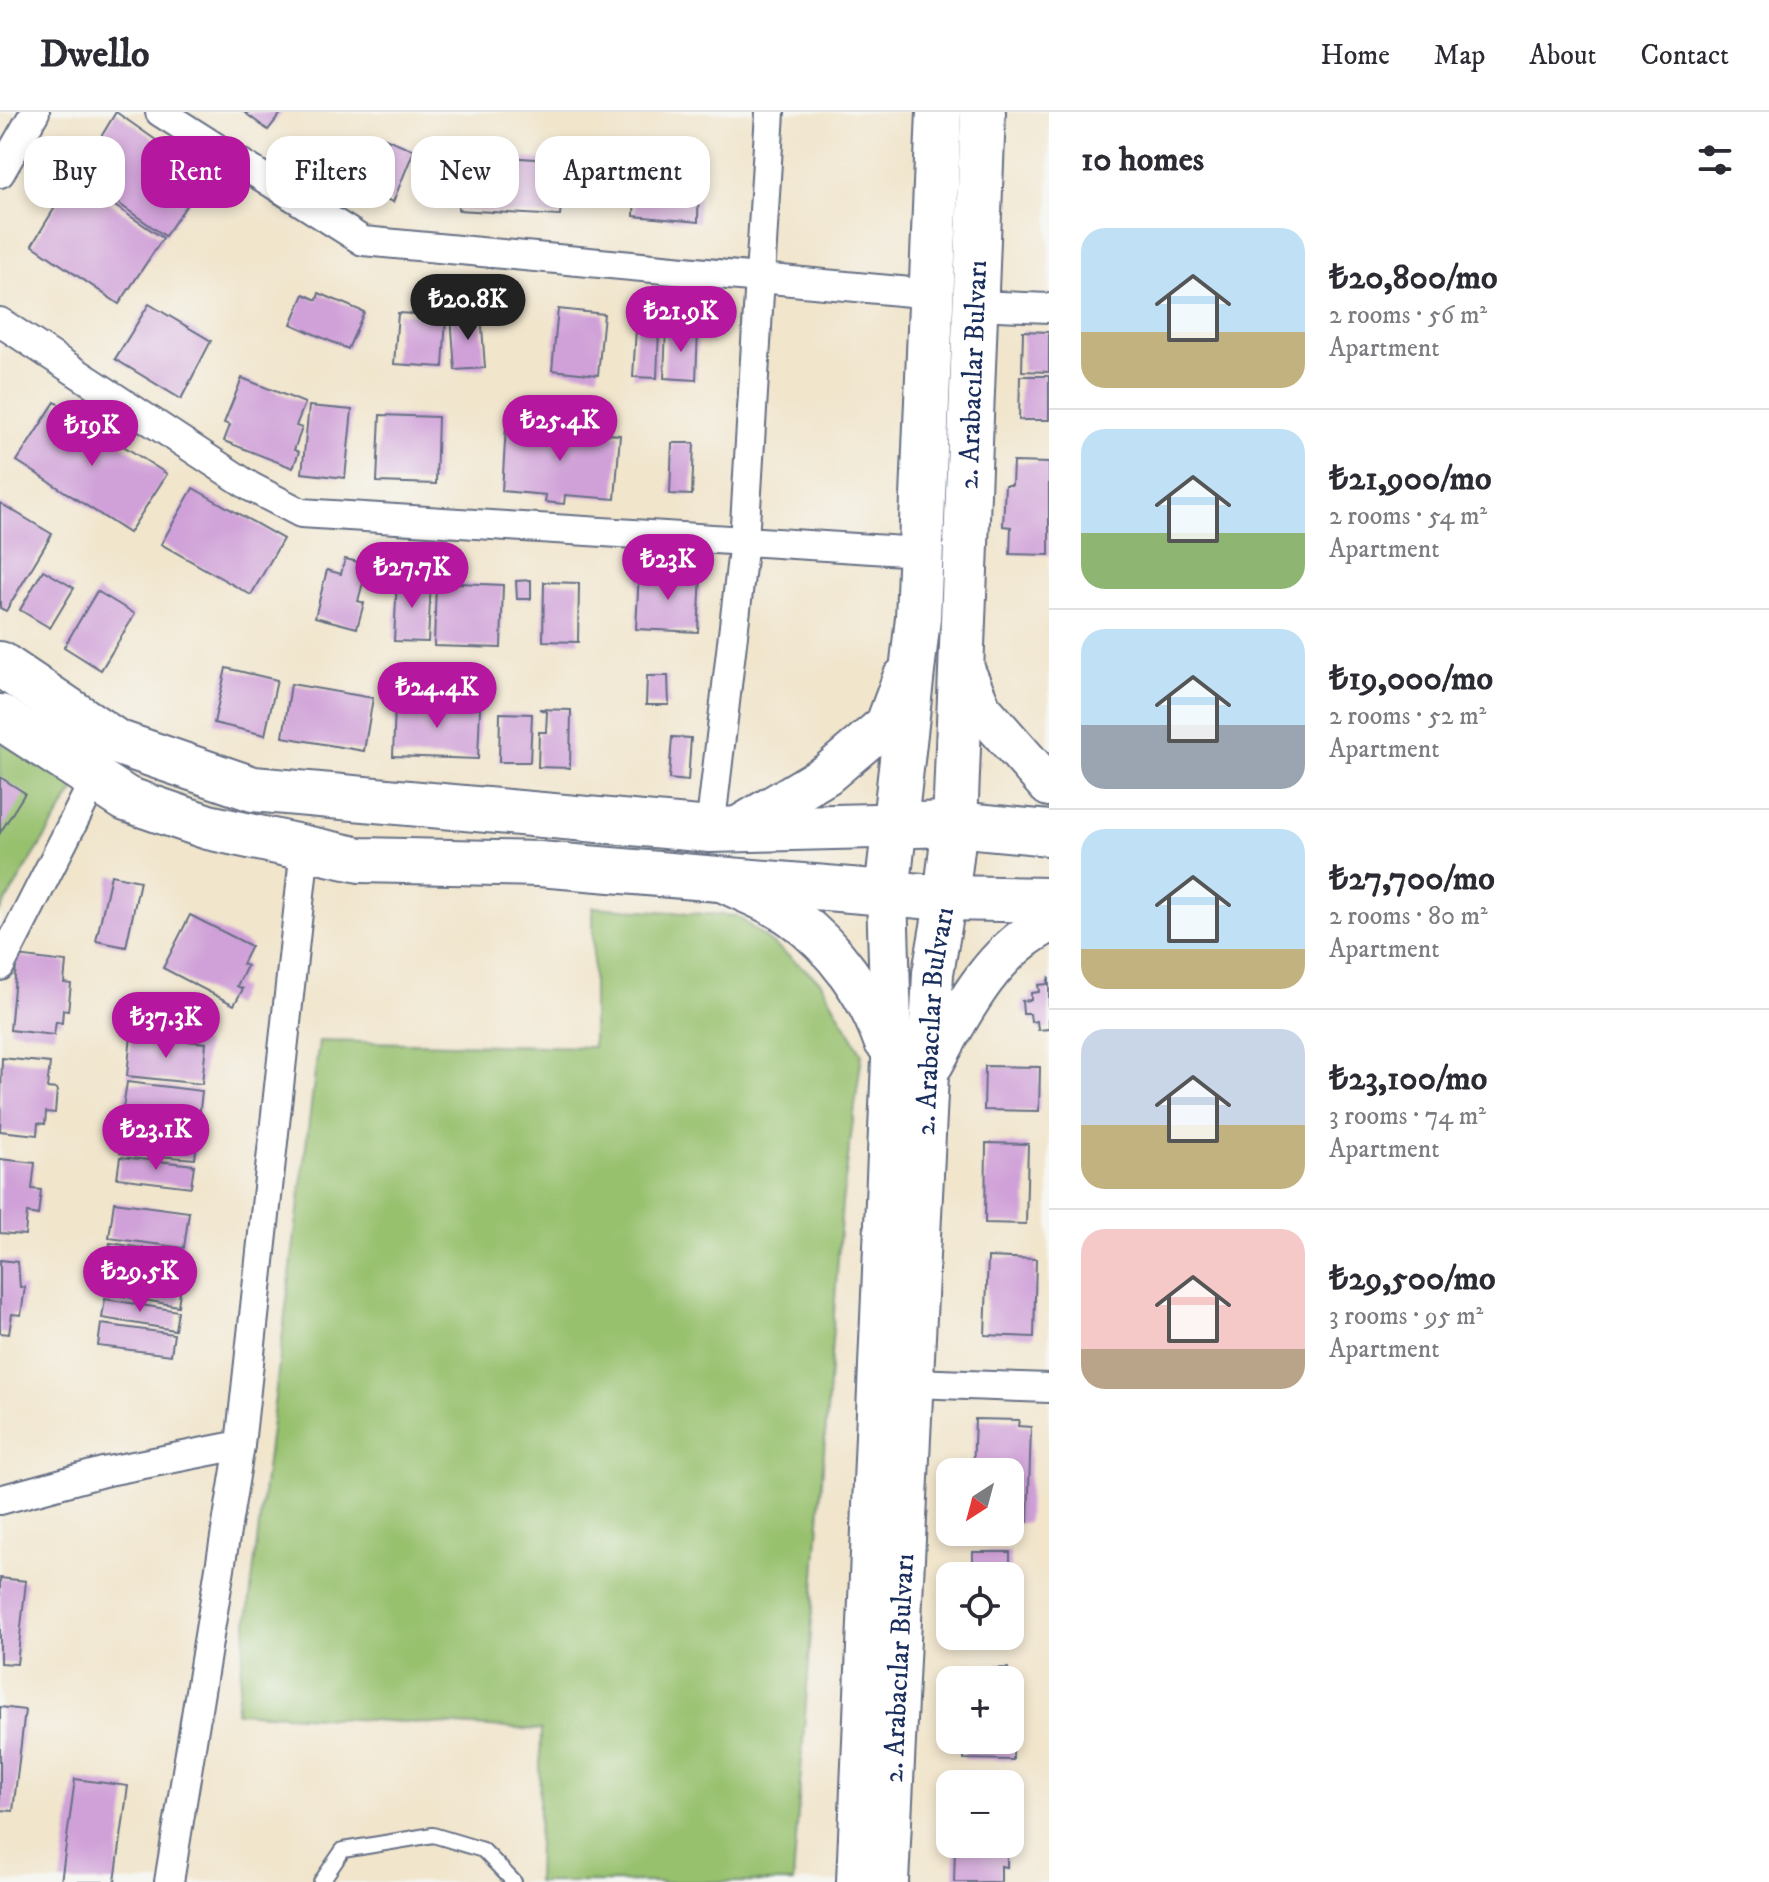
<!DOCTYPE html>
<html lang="en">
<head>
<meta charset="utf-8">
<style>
  body { margin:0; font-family:"IM FELL DW Pica",serif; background:#f7f7f7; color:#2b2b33; height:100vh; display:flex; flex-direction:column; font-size:30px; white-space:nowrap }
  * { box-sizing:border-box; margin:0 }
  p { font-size:26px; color:#7c7c81 }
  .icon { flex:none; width:44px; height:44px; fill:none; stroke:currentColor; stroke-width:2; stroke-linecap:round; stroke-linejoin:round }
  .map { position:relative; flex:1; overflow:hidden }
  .side { display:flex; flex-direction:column; background:#fff; width:720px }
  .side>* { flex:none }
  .hud { position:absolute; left:24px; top:24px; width:760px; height:72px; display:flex; gap:16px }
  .needle { width:52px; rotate:216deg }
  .buttons { position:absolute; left:936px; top:1346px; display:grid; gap:16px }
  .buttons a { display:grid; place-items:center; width:88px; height:88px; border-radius:16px; background:#fff; box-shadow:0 4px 12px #0003; font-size:40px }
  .price { position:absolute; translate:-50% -68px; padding:0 18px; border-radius:28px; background:#b5179e; color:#fff; font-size:26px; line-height:52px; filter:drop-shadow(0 2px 4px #0008) }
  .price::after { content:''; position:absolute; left:50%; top:48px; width:24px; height:18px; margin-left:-12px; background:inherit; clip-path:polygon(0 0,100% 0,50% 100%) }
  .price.current { background:#222; color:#fff }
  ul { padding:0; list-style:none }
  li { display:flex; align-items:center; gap:24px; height:200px; padding:0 32px }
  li+li { border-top:2px solid #e1e1e2 }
  li span { display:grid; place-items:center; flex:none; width:224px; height:160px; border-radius:24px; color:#555 }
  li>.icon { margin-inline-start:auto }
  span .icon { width:96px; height:96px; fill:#fffc; stroke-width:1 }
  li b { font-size:34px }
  h2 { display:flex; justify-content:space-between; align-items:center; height:96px; padding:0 32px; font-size:34px }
  .chip { padding:0 28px; border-radius:24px; background:#fff; box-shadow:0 4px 12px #0003; font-size:28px; line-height:72px }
  .chip.current { background:#b5179e; color:#fff }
  header { display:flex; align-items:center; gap:48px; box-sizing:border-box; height:112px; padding:0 40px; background:#fff; border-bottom:2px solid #e1e1e2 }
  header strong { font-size:38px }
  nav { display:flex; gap:44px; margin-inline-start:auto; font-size:28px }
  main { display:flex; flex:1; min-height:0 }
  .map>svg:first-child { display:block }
</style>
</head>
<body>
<header>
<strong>Dwello</strong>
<nav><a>Home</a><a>Map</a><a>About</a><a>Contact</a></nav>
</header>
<main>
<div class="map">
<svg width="1049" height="1770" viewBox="0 0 1049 1770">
  <rect width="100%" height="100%" fill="#f6f6f2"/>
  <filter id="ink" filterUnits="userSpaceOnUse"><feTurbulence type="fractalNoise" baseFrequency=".0125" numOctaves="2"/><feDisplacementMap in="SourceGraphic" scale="16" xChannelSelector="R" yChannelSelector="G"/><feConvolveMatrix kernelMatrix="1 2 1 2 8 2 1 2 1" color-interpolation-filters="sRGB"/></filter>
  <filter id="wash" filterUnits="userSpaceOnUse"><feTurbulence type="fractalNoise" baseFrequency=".006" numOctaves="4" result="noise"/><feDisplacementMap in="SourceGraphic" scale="32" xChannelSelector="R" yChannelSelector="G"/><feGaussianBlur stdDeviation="1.8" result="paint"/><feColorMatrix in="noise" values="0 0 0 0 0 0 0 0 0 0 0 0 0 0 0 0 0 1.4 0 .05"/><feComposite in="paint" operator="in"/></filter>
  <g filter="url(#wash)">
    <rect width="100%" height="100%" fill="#f1e5cc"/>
    <!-- green -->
    <g fill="#98c16e" stroke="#5a7866" stroke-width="2">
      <path d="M0,630L76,675L0,799Z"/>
      <path d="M593,795L737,804L820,869L862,942L842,1091L793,1770H537L541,1618L236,1600L319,929L593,935Z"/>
    </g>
    <g id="blocks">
      <!-- building -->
      <g fill="#d0a1d8">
        <path d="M116,0L207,64L165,124L78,63Z"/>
        <path d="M244,0H282L268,18Z"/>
        <path d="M385,26L414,38L393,90L364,78Z"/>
        <path d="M461,42L564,49L560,104L458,98Z"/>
        <path d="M636,53L699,55L698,110L634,104Z"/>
        <path d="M73,66L163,126L119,192L32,133Z"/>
        <path d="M319,181L364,200L348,237L291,212L304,182L317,188Z"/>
        <path d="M149,192L211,229L181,287L115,247Z"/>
        <path d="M558,197L604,202L598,263L552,258Z"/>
        <path d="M398,201L446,204L443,255L394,252Z"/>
        <path d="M481,201L485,256L455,258L451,203Z"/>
        <path d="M666,215L698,217L696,268L664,266Z"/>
        <path d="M636,216L659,217L657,266L633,265Z"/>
        <path d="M1023,219L1049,220V260L1022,259Z"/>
        <path d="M1020,264H1049V308H1019Z"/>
        <path d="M242,266L305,291L296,314L302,316L294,338L299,340L293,356L224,329L230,313L224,311Z"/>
        <path d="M55,290L167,362L129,421L17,349Z"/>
        <path d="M309,294L352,298L345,366L302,361Z"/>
        <path d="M380,303L438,305L436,372L377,370Z"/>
        <path d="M506,314L620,323L615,387L565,383L564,392L545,390L546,383L502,379Z"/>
        <path d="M672,331H694L692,383L670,382Z"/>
        <path d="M1013,350L1049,351V443L1010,442L1011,415L1003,414L1005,373H1012Z"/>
        <path d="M193,376L283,427L251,483L161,432Z"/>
        <path d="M0,391L52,422L6,499L0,496Z"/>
        <path d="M345,447L368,452L358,489L364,491L357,516L315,505L327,458L341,462Z"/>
        <path d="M43,458L74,476L50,516L20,498Z"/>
        <path d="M639,459L701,462L698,520L636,517Z"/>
        <path d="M397,466L431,468L428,530L394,529Z"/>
        <path d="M531,468V487H517L516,469Z"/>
        <path d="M436,470L503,473L501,536L434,534Z"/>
        <path d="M544,470L579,471L578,530L543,529Z"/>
        <path d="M97,479L135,502L101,558L64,535Z"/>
        <path d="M226,556L277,568L265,623L214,611Z"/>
        <path d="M647,564H668L669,593H646Z"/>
        <path d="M291,572L373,586L364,639L283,625Z"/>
        <path d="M406,588L469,590V595L480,596L478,647L393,644L395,594H406Z"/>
        <path d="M539,597L571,598L570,656L538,655L539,620H546L547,600Z"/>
        <path d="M500,601L532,602L530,650H499Z"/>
        <path d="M672,625L691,626L688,669L669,667Z"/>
        <path d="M0,665L25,681L0,721Z"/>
        <path d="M111,763L140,769L126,835L96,829Z"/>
        <path d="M190,803L251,834L242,852L247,854L237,874L243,877L234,893L163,856Z"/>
        <path d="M17,844L66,850L64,871L71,872L68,899L63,898L62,911L56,910L54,923L10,918Z"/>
        <path d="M1049,864V917L1038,918L1037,909L1031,910L1030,902H1023L1022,889L1031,888V881L1039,880L1038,873L1047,872Z"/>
        <path d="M131,923L206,931L202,972L127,964Z"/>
        <path d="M2,946L50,951L47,976L57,977L55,1001L46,1000L45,1012L38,1011L37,1023L0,1019Z"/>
        <path d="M985,954L1040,955L1039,999L984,998Z"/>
        <path d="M127,970L202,979L199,1006L123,996Z"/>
        <path d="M124,1003L198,1010L197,1025L123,1018Z"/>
        <path d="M121,1021L197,1028L195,1047L120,1041Z"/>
        <path d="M986,1031L1028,1032L1026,1112L985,1111Z"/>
        <path d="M120,1045L194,1053L191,1075L117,1066Z"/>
        <path d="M0,1047L35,1051L32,1077L41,1078L38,1103L27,1101L25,1123L0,1121Z"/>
        <path d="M114,1090L189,1100L184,1136L109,1126Z"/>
        <path d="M110,1131L185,1142L182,1165L107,1154Z"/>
        <path d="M988,1145L1036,1147L1034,1225L985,1223Z"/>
        <path d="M0,1148L18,1150L20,1175H25L21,1203L12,1202L9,1222L0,1221Z"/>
        <path d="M108,1160L181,1172L178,1194L105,1181Z"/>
        <path d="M105,1187L178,1199L175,1218L102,1206Z"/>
        <path d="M101,1212L174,1222L171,1243L98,1234Z"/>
        <path d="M975,1307L1019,1308L1018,1314L1031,1315L1028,1410L1010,1413V1360H973Z"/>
        <rect x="973" y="1440" width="37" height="24"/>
        <path d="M0,1466L26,1469L17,1552L0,1551Z"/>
        <path d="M989,1524H1010V1528L989,1526Z"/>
        <path d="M1008,1556L1009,1568H949V1558Z"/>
        <path d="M0,1595L25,1598L13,1699L0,1698Z"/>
        <path d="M1010,1609L1014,1610L1013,1648L964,1647L965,1628H1010Z"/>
        <path d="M75,1667L128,1674L115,1770H61Z"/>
        <path d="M962,1732H1007V1755L1001,1754V1770H954L955,1738H962Z"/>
      </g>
    </g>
  </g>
  <g filter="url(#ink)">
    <use href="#blocks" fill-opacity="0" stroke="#666f84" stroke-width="2"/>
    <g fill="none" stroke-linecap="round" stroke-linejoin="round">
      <defs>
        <path id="lane" d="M321,1770L343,1738L433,1723L483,1738L514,1770"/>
        <g id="street">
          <path d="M160,0L363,129L932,182"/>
          <path d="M0,61L35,0"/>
          <path d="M974,193L1049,196"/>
          <path d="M0,210L251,375L301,401L904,439"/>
          <path d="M710,718L744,429L770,0"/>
          <path d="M0,854L95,667"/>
          <path d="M913,1271L1049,1276"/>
          <path d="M0,1388L103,1360L240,1333L305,736"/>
          <path d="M169,1770L240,1333"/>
        </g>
        <g id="secondary">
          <path d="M960,548L981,597L1049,674"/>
          <path d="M733,718L827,662L886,612L903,566"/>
          <path d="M722,769C745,781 773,790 794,806C835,836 867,881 884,929"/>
          <path d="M933,952C962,899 992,838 1049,811"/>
          <path d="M857,1770L892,948L887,781"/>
          <path id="s1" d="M888,1770L933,861L946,786"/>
        </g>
        <g id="primary">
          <path d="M0,552L116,630L253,677L710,718L955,712L1049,721"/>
          <path d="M0,605L126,687L208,715L360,748L539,752L946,786L1049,788"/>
          <path d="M887,781L918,506L939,0"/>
          <path id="s2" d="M946,786L955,712L983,0"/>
        </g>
      </defs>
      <!-- lane casing -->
      <use href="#lane" stroke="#666f84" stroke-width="18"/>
      <!-- street casing -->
      <use href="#street" stroke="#666f84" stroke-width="32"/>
      <!-- secondary casing -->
      <use href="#secondary" stroke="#666f84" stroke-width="44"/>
      <!-- primary casing -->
      <use href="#primary" stroke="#666f84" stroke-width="48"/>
      <!-- lane -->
      <use href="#lane" stroke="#fff" stroke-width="14"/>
      <!-- street -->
      <use href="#street" stroke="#fff" stroke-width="28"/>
      <!-- secondary -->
      <use href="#secondary" stroke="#fff" stroke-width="40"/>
      <!-- primary -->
      <use href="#primary" stroke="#fff" stroke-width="44"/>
    </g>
  </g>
  <g text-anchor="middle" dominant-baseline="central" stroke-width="6" stroke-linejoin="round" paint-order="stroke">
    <!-- street labels -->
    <g font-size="28" fill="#1b2f5e" stroke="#f6f6f2">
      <text stroke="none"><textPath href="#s2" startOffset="524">2. Arabacılar Bulvarı</textPath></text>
      <text stroke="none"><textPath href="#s1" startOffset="862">2. Arabacılar Bulvarı</textPath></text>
      <text stroke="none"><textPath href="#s1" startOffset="214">2. Arabacılar Bulvarı</textPath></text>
    </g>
  </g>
</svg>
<div class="buttons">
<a><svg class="needle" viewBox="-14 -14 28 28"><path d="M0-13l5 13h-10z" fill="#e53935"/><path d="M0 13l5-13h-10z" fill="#7c7c81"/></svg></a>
<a><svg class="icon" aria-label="locate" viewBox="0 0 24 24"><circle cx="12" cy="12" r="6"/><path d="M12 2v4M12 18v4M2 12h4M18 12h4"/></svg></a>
<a>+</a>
<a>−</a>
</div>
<b class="price current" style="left:468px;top:230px">₺20.8K</b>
<b class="price" style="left:681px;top:242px">₺21.9K</b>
<b class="price" style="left:560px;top:351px">₺25.4K</b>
<b class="price" style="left:92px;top:356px">₺19K</b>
<b class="price" style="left:668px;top:490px">₺23K</b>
<b class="price" style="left:412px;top:498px">₺27.7K</b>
<b class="price" style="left:437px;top:618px">₺24.4K</b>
<b class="price" style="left:166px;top:948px">₺37.3K</b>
<b class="price" style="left:156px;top:1060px">₺23.1K</b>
<b class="price" style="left:140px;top:1202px">₺29.5K</b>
<div class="hud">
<a class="chip">Buy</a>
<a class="chip current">Rent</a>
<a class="chip">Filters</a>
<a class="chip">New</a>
<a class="chip">Apartment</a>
</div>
</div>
<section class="side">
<h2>10 homes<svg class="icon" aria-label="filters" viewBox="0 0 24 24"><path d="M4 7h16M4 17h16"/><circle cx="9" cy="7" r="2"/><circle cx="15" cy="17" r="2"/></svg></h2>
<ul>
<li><span style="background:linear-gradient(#bfe0f5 65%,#c2b280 0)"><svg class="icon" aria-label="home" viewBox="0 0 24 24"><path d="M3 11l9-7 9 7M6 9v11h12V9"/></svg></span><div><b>₺20,800/mo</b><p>2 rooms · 56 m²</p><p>Apartment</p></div></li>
<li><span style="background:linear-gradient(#bfe0f5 65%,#8fb573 0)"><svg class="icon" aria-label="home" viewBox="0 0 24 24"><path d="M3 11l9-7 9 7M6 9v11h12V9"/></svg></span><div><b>₺21,900/mo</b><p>2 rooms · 54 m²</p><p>Apartment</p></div></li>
<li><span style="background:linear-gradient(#bfe0f5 60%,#9aa5b1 0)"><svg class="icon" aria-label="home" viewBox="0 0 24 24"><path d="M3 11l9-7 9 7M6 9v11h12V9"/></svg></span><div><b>₺19,000/mo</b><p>2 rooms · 52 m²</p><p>Apartment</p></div></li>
<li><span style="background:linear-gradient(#bfe0f5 75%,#c2b280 0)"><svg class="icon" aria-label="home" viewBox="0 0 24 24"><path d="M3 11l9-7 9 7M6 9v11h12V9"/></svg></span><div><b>₺27,700/mo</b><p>2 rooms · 80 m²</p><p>Apartment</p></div></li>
<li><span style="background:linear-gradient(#c9d6e8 60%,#c2b280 0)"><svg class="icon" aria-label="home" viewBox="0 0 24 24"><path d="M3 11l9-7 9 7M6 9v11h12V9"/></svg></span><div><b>₺23,100/mo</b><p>3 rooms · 74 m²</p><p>Apartment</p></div></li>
<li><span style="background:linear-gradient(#f6c9c9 75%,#b9a48a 0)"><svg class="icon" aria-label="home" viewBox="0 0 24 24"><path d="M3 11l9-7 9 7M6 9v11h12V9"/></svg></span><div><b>₺29,500/mo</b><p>3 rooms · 95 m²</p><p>Apartment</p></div></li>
</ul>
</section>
</main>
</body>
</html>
